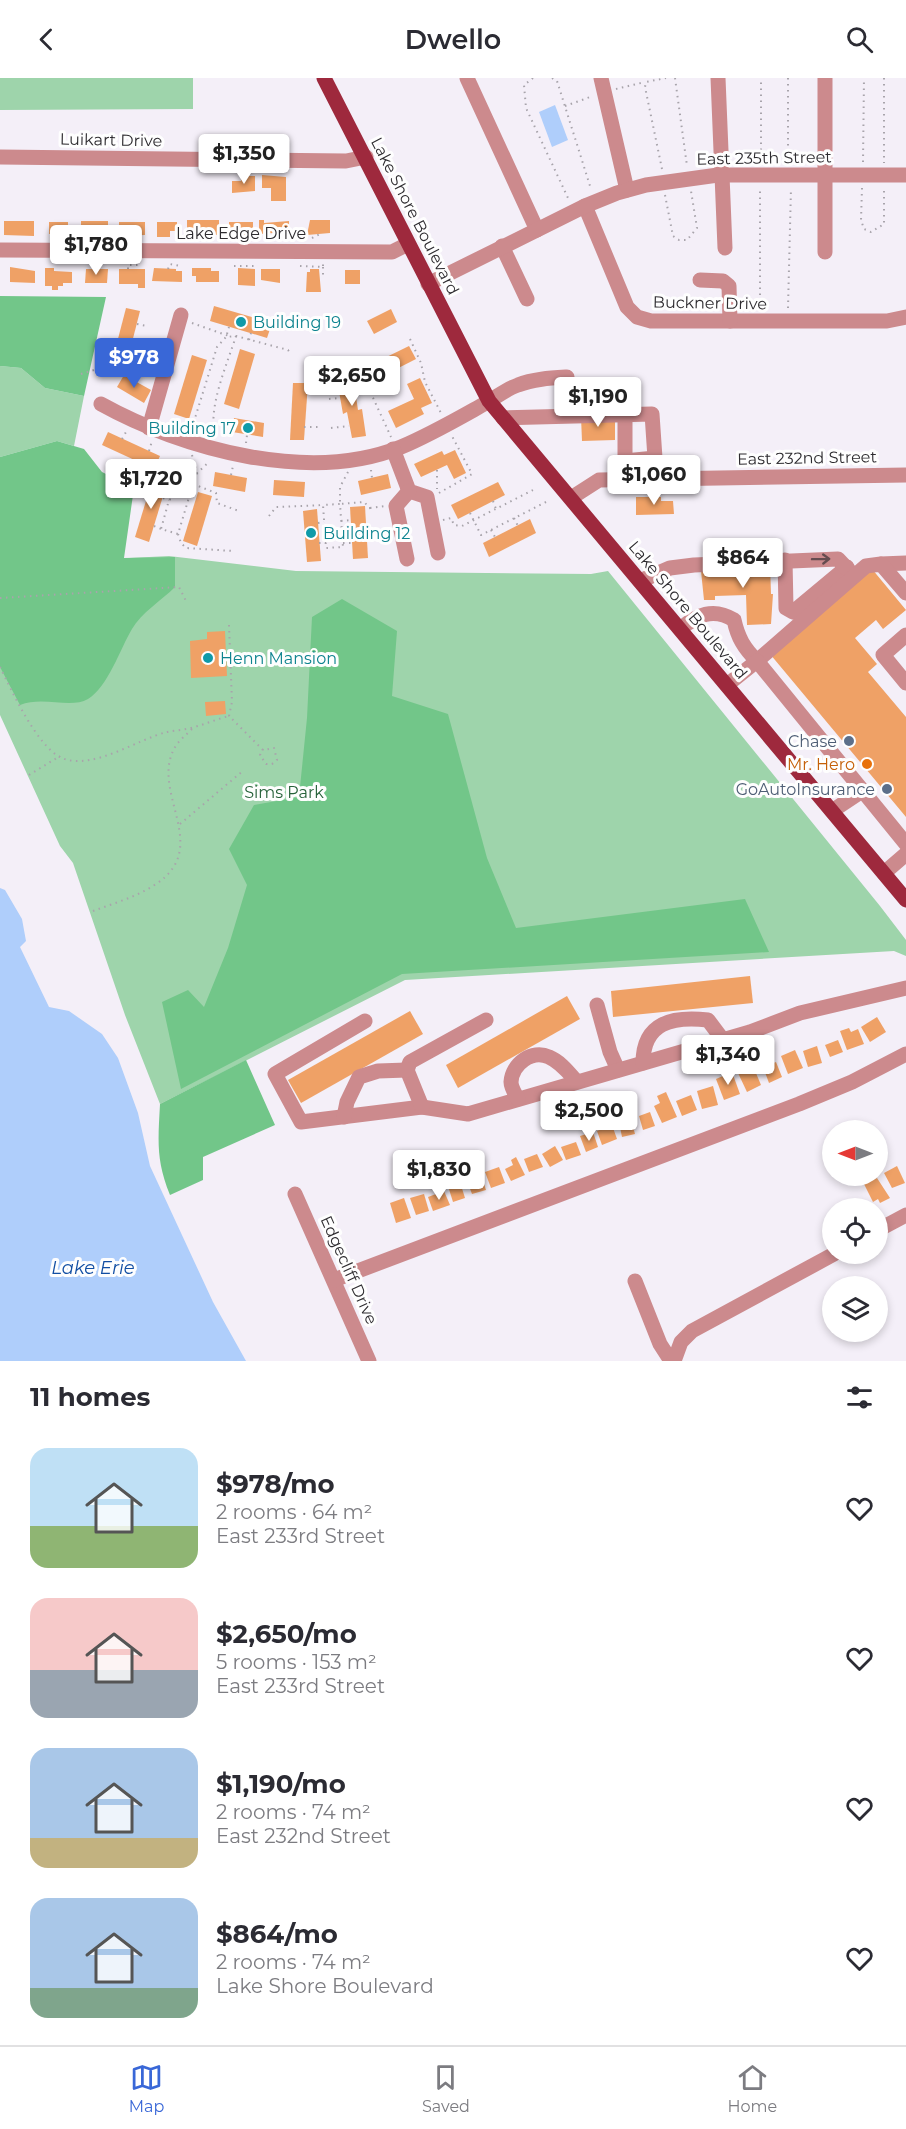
<!DOCTYPE html>
<html lang="en">
<head>
<meta charset="utf-8">
<style>
  body { margin:0; font-family:Montserrat,sans-serif; background:#f7f7f7; color:#2b2b33; height:100vh; display:flex; flex-direction:column; font-size:22px; white-space:nowrap }
  * { box-sizing:border-box; margin:0 }
  p { font-size:20px; color:#7c7c81 }
  .icon { flex:none; width:33px; height:33px; fill:none; stroke:currentColor; stroke-width:2; stroke-linecap:round; stroke-linejoin:round }
  .map { position:relative; height:1283px; overflow:hidden }
  .sheet { display:flex; flex-direction:column; background:#fff; flex:1 }
  .sheet>* { flex:none }
  .needle { width:39px; rotate:270deg }
  .controls { position:absolute; left:822px; top:1042px; display:grid; gap:12px }
  .controls a { display:grid; place-items:center; width:66px; height:66px; border-radius:50%; background:#fff; box-shadow:0 3px 9px #0003; font-size:30px }
  .price { position:absolute; translate:-50% -51px; padding:0 14px; border-radius:6px; background:#fff; color:#222; font-size:20px; line-height:39px; filter:drop-shadow(0 2px 3px #0008) }
  .price::after { content:''; position:absolute; left:50%; top:36px; width:18px; height:14px; margin-left:-9px; background:inherit; clip-path:polygon(0 0,100% 0,50% 100%) }
  .price.on { background:#3967d7; color:#fff }
  ul { padding:0; list-style:none }
  li { display:flex; align-items:center; gap:18px; height:150px; padding:0 30px }
  li span { display:grid; place-items:center; flex:none; width:168px; height:120px; border-radius:18px; color:#555 }
  li>.icon { margin-inline-start:auto }
  span .icon { width:72px; height:72px; fill:#fffc; stroke-width:1 }
  li b { font-size:26px }
  h2 { display:flex; justify-content:space-between; align-items:center; height:72px; padding:0 30px; font-size:26px }
  header { display:flex; justify-content:space-between; align-items:center; height:78px; padding:0 30px; background:#fff; font-size:27px; font-weight:600 }
  .menu { display:flex; justify-content:space-around; align-items:center; height:84px; border-top:2px solid #e1e1e2; background:#fff; font-size:16px; color:#7c7c81 }
  .menu a { display:grid; justify-items:center; gap:3px }
  .menu .on { color:#3967d7 }
  .map>svg:first-child { display:block }
</style>
</head>
<body>
<header><svg class="icon" aria-label="back" viewBox="0 0 24 24"><path d="M15 5l-7 7 7 7"/></svg>Dwello<svg class="icon" aria-label="search" viewBox="0 0 24 24"><circle cx="10" cy="10" r="6"/><path d="M15 15l6 6"/></svg></header>
<div class="map">
<svg width="906" height="1283" viewBox="0 0 906 1283">
  <rect width="100%" height="100%" fill="#f4eff8"/>
  <!-- green -->
  <g fill="#9ed4ab">
    <path d="M0,0H193V31L0,32Z"/>
    <path d="M0,288L21,290L45,310L84,318L74,368L57,363L0,379Z"/>
    <path d="M169,478L296,493L591,496L608,493L880,828L906,862V878L894,873L405,902L160,1026L125,937L73,785L60,768L0,637V496L69,483Z"/>
  </g>
  <!-- forest -->
  <g fill="#72c689">
    <path d="M0,218L106,219L84,318L45,310L21,290L0,288Z"/>
    <path d="M57,363L84,371L102,394L134,410L124,480L175,479V509C162,522 141,535 132,551C120,571 108,609 88,621C71,631 43,618 20,627L0,589V379Z"/>
    <path d="M342,521L397,553L392,618L448,636L487,780L516,850L745,821L769,874L402,896L181,1011L162,924L188,912L204,929L228,870L247,807L229,771L254,727L299,719L307,640L312,539Z"/>
    <path d="M246,982L275,1047L203,1079V1102L170,1117C156,1082 158,1064 160,1026Z"/>
  </g>
  <!-- water -->
  <g fill="#afcefb">
    <path d="M555,27L568,62L552,69L539,34Z"/>
    <path d="M0,810L5,812L22,841L26,863L20,869L49,929L69,933L102,956L118,980L138,1035L150,1088L213,1224L246,1283H0Z"/>
  </g>
  <!-- building -->
  <g fill="#efa166">
    <path d="M262,97L286,99V123H271V110H262Z"/>
    <path d="M241,98H255V113L232,115V103H241Z"/>
    <path d="M187,142H219V157L187,155Z"/>
    <path d="M259,142H264V145L289,143V154L259,156Z"/>
    <path d="M310,142H330V155L307,157Z"/>
    <path d="M4,143H34V158L4,157Z"/>
    <path d="M81,143H108V158L87,156V150H81Z"/>
    <path d="M49,144H68V155L49,156Z"/>
    <path d="M119,144H145V157L119,158Z"/>
    <path d="M157,144H177V153H170V159H157Z"/>
    <path d="M229,144H253V158L234,156L233,150H229Z"/>
    <path d="M10,189L35,193V205L10,204Z"/>
    <path d="M45,190H54V193L72,194V205H63V208H58V212H52V208H45Z"/>
    <path d="M154,190L176,191V193H182V204L152,203Z"/>
    <path d="M192,190H211V193H219V204H196V198H192Z"/>
    <path d="M238,190L255,191V208L238,207Z"/>
    <path d="M86,191H108L107,205H85Z"/>
    <path d="M119,191H145V210H138V206H119Z"/>
    <path d="M261,191H280V205L261,202Z"/>
    <path d="M310,191H319L321,214H306L307,194H310Z"/>
    <rect x="345" y="192" width="15" height="14"/>
    <path d="M214,228L272,245L267,260L210,243Z"/>
    <path d="M126,230L140,233L127,284L113,280Z"/>
    <path d="M391,231L397,244L374,256L367,243Z"/>
    <path d="M409,268L416,281L369,305L362,291Z"/>
    <path d="M240,271L255,276L239,331L224,326Z"/>
    <path d="M192,277L207,282L189,341L174,336Z"/>
    <path d="M124,297L151,312L144,325L117,309Z"/>
    <path d="M353,299L358,332L362,331L366,358L352,360L347,334L343,336L337,302Z"/>
    <path d="M420,300L432,325L421,330L424,336L396,350L388,333L414,321L407,306Z"/>
    <path d="M293,305H308L304,362H290Z"/>
    <path d="M615,338V362L582,363L581,339Z"/>
    <path d="M234,340L264,345L263,359L232,354Z"/>
    <path d="M108,354L160,378L154,391L102,367Z"/>
    <path d="M455,372L466,395L454,401L447,387L421,399L414,386L442,373L444,377Z"/>
    <path d="M215,394L247,400L245,414L213,408Z"/>
    <path d="M388,396L391,410L361,417L358,403Z"/>
    <path d="M153,400L167,405L149,464L135,459Z"/>
    <path d="M274,402L305,404L304,419L273,417Z"/>
    <path d="M498,404L505,417L458,441L451,427Z"/>
    <path d="M198,414L212,418L197,468L183,463Z"/>
    <path d="M636,419H661V423H673L674,436L636,437Z"/>
    <path d="M365,428L368,480L353,481L350,429Z"/>
    <path d="M317,431L321,483L307,484L303,433Z"/>
    <path d="M530,441L536,455L489,479L483,465Z"/>
    <path d="M770,485L771,516H773L771,546L747,547L746,517L715,518V522H704L701,493Z"/>
    <path d="M872,491L906,532L883,551L876,542L855,560L877,586L868,594L906,639V739L770,576Z"/>
    <path d="M225,553L227,598L191,600L190,563L207,561V554Z"/>
    <path d="M225,623L226,636L206,638L205,624Z"/>
    <path d="M750,898L753,925L613,939L611,913Z"/>
    <path d="M567,918L580,941L458,1010L446,987Z"/>
    <path d="M410,933L423,956L301,1025L288,1002Z"/>
    <path d="M877,939L886,954L870,964L861,949Z"/>
    <path d="M849,950L851,954L858,951L864,966L847,972L840,953Z"/>
    <path d="M838,962L843,974L830,979L825,967Z"/>
    <path d="M817,968L822,985L808,989L803,973Z"/>
    <path d="M795,972L803,990L788,996L781,978Z"/>
    <path d="M776,984L782,999L769,1005L763,989Z"/>
    <path d="M753,988L761,1007L747,1014L738,995Z"/>
    <path d="M732,994L740,1016L724,1022L716,1001Z"/>
    <path d="M713,1008L718,1027L702,1031L697,1013Z"/>
    <path d="M666,1014L677,1039L662,1045L654,1028L660,1025L657,1018Z"/>
    <path d="M691,1017L697,1032L682,1038L676,1023Z"/>
    <path d="M650,1034L655,1048L643,1052L639,1038Z"/>
    <path d="M631,1041L635,1056L622,1059L619,1044Z"/>
    <path d="M612,1047L617,1061L602,1067L597,1053Z"/>
    <path d="M593,1054L598,1069L586,1074L580,1058Z"/>
    <path d="M576,1064L581,1077L566,1082L561,1069Z"/>
    <path d="M555,1068L563,1082L550,1089L542,1076Z"/>
    <path d="M537,1076L543,1089L529,1094L524,1081Z"/>
    <path d="M516,1079L525,1097L511,1103L505,1091L513,1087L511,1082Z"/>
    <path d="M897,1088L905,1105L892,1110L884,1095Z"/>
    <path d="M499,1089L505,1105L491,1110L485,1094Z"/>
    <path d="M479,1090L486,1112L472,1116L464,1095Z"/>
    <path d="M877,1100L890,1120L880,1125L878,1121L873,1124L864,1106Z"/>
    <path d="M460,1104L465,1120L453,1124L448,1108Z"/>
    <path d="M444,1113L450,1127L433,1133L428,1119Z"/>
    <path d="M424,1116L429,1133L416,1137L410,1120Z"/>
    <path d="M404,1120L411,1140L396,1145L390,1125Z"/>
  </g>
  <g fill="none" stroke-linecap="round" stroke-linejoin="round">
    <!-- path -->
    <g stroke="#a8a4ab" stroke-width="2" stroke-dasharray="1.5 4.5" stroke-linecap="butt">
      <path d="M533,0L524,7L526,30L568,120"/>
      <path d="M552,0L557,3L591,111"/>
      <path d="M675,0L687,88"/>
      <path d="M788,0V84"/>
      <path d="M884,0V85"/>
      <path d="M616,11L645,4"/>
      <path d="M565,28L593,18"/>
      <path d="M761,84V0"/>
      <path d="M863,84L864,0"/>
      <path d="M662,91L645,9L646,4L666,0"/>
      <path d="M862,110L861,142L864,151L871,154L884,146V110"/>
      <path d="M665,117L673,158L679,162H687L697,150L691,113"/>
      <path d="M204,157L215,158"/>
      <path d="M312,160L320,156"/>
      <path d="M234,188H254V191"/>
      <path d="M300,188L323,189V185"/>
      <path d="M323,189V198"/>
      <path d="M128,191V187H142"/>
      <path d="M168,191L170,186L180,188"/>
      <path d="M760,229V109"/>
      <path d="M788,230L791,110"/>
      <path d="M192,245L229,258"/>
      <path d="M137,246L147,248"/>
      <path d="M227,256L229,249"/>
      <path d="M410,261L421,285L425,304L441,335"/>
      <path d="M249,262L251,255"/>
      <path d="M131,271L141,273"/>
      <path d="M358,287L391,359"/>
      <path d="M81,296L110,287L137,286"/>
      <path d="M329,321L340,320"/>
      <path d="M304,349H321"/>
      <path d="M192,350L217,269L226,259L236,258L288,272L291,276"/>
      <path d="M331,350L349,348"/>
      <path d="M216,358C206,333 228,284 236,258"/>
      <path d="M122,361L126,354"/>
      <path d="M246,365L247,357"/>
      <path d="M149,373L152,363"/>
      <path d="M192,377L197,395L209,384"/>
      <path d="M371,392L372,400"/>
      <path d="M437,392V411"/>
      <path d="M348,394L340,409V426L364,424L370,430L365,431"/>
      <path d="M197,395L193,406L216,415L217,425L239,433"/>
      <path d="M231,397L233,388"/>
      <path d="M192,410L169,422L161,451L178,456L193,406"/>
      <path d="M439,415L472,396L452,358"/>
      <path d="M163,420L169,422"/>
      <path d="M493,423L496,431"/>
      <path d="M370,430L385,428"/>
      <path d="M470,435L481,457L548,423"/>
      <path d="M269,438L276,429L323,427L326,470L343,469L340,426L323,427"/>
      <path d="M514,440L518,448"/>
      <path d="M443,442L451,440L454,447L462,448L537,410"/>
      <path d="M341,443L351,442"/>
      <path d="M318,445L324,444"/>
      <path d="M154,448L161,451"/>
      <path d="M491,452L495,459"/>
      <path d="M178,456L181,465L186,470L233,473"/>
      <path d="M319,465H326"/>
      <path d="M343,465H352"/>
      <path d="M0,520L179,509L186,523"/>
      <path d="M229,547L232,624L229,638L263,672L260,677L266,686H272L277,682L274,670L263,672"/>
      <path d="M231,577L270,575"/>
      <path d="M0,589C12,613 37,669 62,680C92,693 138,661 167,654C176,652 186,652 194,649C206,646 217,641 229,638"/>
      <path d="M29,697L60,678"/>
      <path d="M180,746L244,692"/>
      <path d="M93,833C114,825 137,819 156,806C214,768 146,711 177,666C182,660 188,655 193,650"/>
    </g>
    <!-- minor -->
    <g stroke="#cc8a8d" stroke-width="15">
      <path d="M467,0L537,152"/>
      <path d="M601,0L627,112"/>
      <path d="M718,0L725,170"/>
      <path d="M0,79L346,83L366,79"/>
      <path d="M585,128L627,229L637,239L651,243H887L906,239"/>
      <path d="M502,168L527,221"/>
      <path d="M0,172L392,174L408,166"/>
      <path d="M825,174V0"/>
      <path d="M700,202L723,203L729,208L730,243"/>
      <path d="M428,206L585,128L617,115L646,107L718,97H906"/>
      <path d="M101,326C182,371 310,406 401,369C430,357 459,340 486,325C497,319 506,311 518,307C533,301 551,300 567,299"/>
      <path d="M625,335V392"/>
      <path d="M503,340L652,336L655,380L625,383"/>
      <path d="M149,350L181,237"/>
      <path d="M393,371L409,413L427,419L438,475"/>
      <path d="M571,420L599,402L906,397"/>
      <path d="M407,481L396,428L409,413"/>
      <path d="M785,482L786,530L793,534L847,489"/>
      <path d="M881,486L906,485"/>
      <path d="M640,503L670,490L694,487L838,481L854,498"/>
      <path d="M680,551C697,537 713,529 734,542C738,560 744,570 757,583L866,488L881,486L906,515"/>
      <path d="M906,557L883,577L906,605"/>
      <path d="M727,607L757,583L906,766"/>
      <path d="M832,733L862,713"/>
      <path d="M884,795L906,776"/>
      <path d="M597,927L610,974L618,992"/>
      <path d="M365,943L275,996L301,1044L422,1029L468,1036L750,954L800,935L906,910"/>
      <path d="M643,985C643,944 673,938 708,942L723,962"/>
      <path d="M518,1021C515,1016 511,1009 511,1004C512,986 532,971 549,979C561,984 569,995 577,1004"/>
      <path d="M422,1029L407,992L410,984L486,942"/>
      <path d="M344,1039L347,1024L359,999L378,993L407,992"/>
      <path d="M295,1116L369,1283"/>
      <path d="M878,1152L906,1137"/>
      <path d="M334,1202L799,1026L852,1004L906,976"/>
      <path d="M635,1203L660,1266L671,1283"/>
      <path d="M674,1283L681,1264L692,1253L834,1176"/>
    </g>
    <!-- major -->
    <path stroke="#9e293d" stroke-width="15" d="M324,0L489,323L906,822"/>
  </g>
  <!-- one-way arrows -->
  <defs><path id="oneway-shaft" d="M-6 0H5M1.5-3L5.5 0L1.5 3" fill="none" stroke-width="1.6" stroke-linecap="round" stroke-linejoin="round" transform="scale(1.5)"/></defs>
  <use stroke="#654c50" href="#oneway-shaft" transform="translate(821 481) rotate(-1)"/>
  <!-- markers -->
  <g fill="#0f9aa8" stroke="#fefefe" stroke-width="2">
    <circle cx="241" cy="244" r="6"/>
    <circle cx="248" cy="350" r="6"/>
    <circle cx="311" cy="455" r="6"/>
    <circle cx="208" cy="580" r="6"/>
  </g>
  <g fill="#5c6f8a" stroke="#fefefe" stroke-width="2">
    <circle cx="849" cy="663" r="6"/>
    <circle cx="887" cy="711" r="6"/>
  </g>
  <circle fill="#e8710a" stroke="#fefefe" stroke-width="2" cx="867" cy="686" r="6"/>
  <g text-anchor="middle" dominant-baseline="central" stroke-width="6" stroke-linejoin="round" paint-order="stroke">
    <!-- street labels -->
    <g font-size="16" fill="#2d2b2f" stroke="#fefefe">
      <text transform="translate(111 62) rotate(1)">Luikart Drive</text>
      <text transform="translate(764 80) rotate(-1)">East 235th Street</text>
      <text transform="translate(415 138) rotate(63)">Lake Shore Boulevard</text>
      <text x="241" y="155">Lake Edge Drive</text>
      <text transform="translate(710 225) rotate(1)">Buckner Drive</text>
      <text transform="translate(807 380) rotate(-1)">East 232nd Street</text>
      <text transform="translate(688 532) rotate(50)">Lake Shore Boulevard</text>
      <text transform="translate(349 1192) rotate(66)">Edgecliff Drive</text>
    </g>
    <!-- culture labels -->
    <g font-size="16" fill="#0d838f" stroke="#fefefe" text-anchor="start">
      <text x="253" y="244">Building 19</text>
      <text x="236" y="350" text-anchor="end">Building 17</text>
      <text x="323" y="455">Building 12</text>
      <text x="220" y="580">Henn Mansion</text>
    </g>
    <!-- service labels -->
    <g font-size="16" fill="#4e5e75" stroke="#fefefe" text-anchor="end">
      <text x="837" y="663">Chase</text>
      <text x="875" y="711">GoAutoInsurance</text>
    </g>
    <!-- food labels -->
    <g font-size="16" fill="#c56008" stroke="#fefefe" text-anchor="end">
      <text x="855" y="686">Mr. Hero</text>
    </g>
    <!-- park labels -->
    <g font-size="16" fill="#27623a" stroke="#fefefe">
      <text x="284" y="714">Sims Park</text>
    </g>
    <!-- water labels -->
    <g font-size="18" font-style="italic" fill="#114ea3" stroke="#fefefe">
      <text x="93" y="1190">Lake Erie</text>
    </g>
  </g>
</svg>
<div class="controls">
<a><svg class="needle" viewBox="-14 -14 28 28"><path d="M0-13l5 13h-10z" fill="#e53935"/><path d="M0 13l5-13h-10z" fill="#7c7c81"/></svg></a>
<a><svg class="icon" aria-label="locate" viewBox="0 0 24 24"><circle cx="12" cy="12" r="6"/><path d="M12 2v4M12 18v4M2 12h4M18 12h4"/></svg></a>
<a><svg class="icon" aria-label="layers" viewBox="0 0 24 24"><path d="M12 4l9 5-9 5-9-5zM3 14l9 5 9-5"/></svg></a>
</div>
<b class="price" style="left:244px;top:107px">$1,350</b>
<b class="price" style="left:96px;top:198px">$1,780</b>
<b class="price on" style="left:134px;top:311px">$978</b>
<b class="price" style="left:352px;top:329px">$2,650</b>
<b class="price" style="left:598px;top:350px">$1,190</b>
<b class="price" style="left:654px;top:428px">$1,060</b>
<b class="price" style="left:151px;top:432px">$1,720</b>
<b class="price" style="left:743px;top:511px">$864</b>
<b class="price" style="left:728px;top:1008px">$1,340</b>
<b class="price" style="left:589px;top:1064px">$2,500</b>
<b class="price" style="left:439px;top:1123px">$1,830</b>
</div>
<section class="sheet">
<h2>11 homes<svg class="icon" aria-label="filters" viewBox="0 0 24 24"><path d="M4 7h16M4 17h16"/><circle cx="9" cy="7" r="2"/><circle cx="15" cy="17" r="2"/></svg></h2>
<ul>
<li><span style="background:linear-gradient(#bfe0f5 65%,#8fb573 0)"><svg class="icon" aria-label="home" viewBox="0 0 24 24"><path d="M3 11l9-7 9 7M6 9v11h12V9"/></svg></span><div><b>$978/mo</b><p>2 rooms · 64 m²</p><p>East 233rd Street</p></div><svg class="icon" aria-label="heart" viewBox="0 0 24 24"><path d="M12 20l-8-8c-3-5 5-10 8-4 3-6 11-1 8 4z"/></svg></li>
<li><span style="background:linear-gradient(#f6c9c9 60%,#9aa5b1 0)"><svg class="icon" aria-label="home" viewBox="0 0 24 24"><path d="M3 11l9-7 9 7M6 9v11h12V9"/></svg></span><div><b>$2,650/mo</b><p>5 rooms · 153 m²</p><p>East 233rd Street</p></div><svg class="icon" aria-label="heart" viewBox="0 0 24 24"><path d="M12 20l-8-8c-3-5 5-10 8-4 3-6 11-1 8 4z"/></svg></li>
<li><span style="background:linear-gradient(#a9c7e8 75%,#c2b280 0)"><svg class="icon" aria-label="home" viewBox="0 0 24 24"><path d="M3 11l9-7 9 7M6 9v11h12V9"/></svg></span><div><b>$1,190/mo</b><p>2 rooms · 74 m²</p><p>East 232nd Street</p></div><svg class="icon" aria-label="heart" viewBox="0 0 24 24"><path d="M12 20l-8-8c-3-5 5-10 8-4 3-6 11-1 8 4z"/></svg></li>
<li><span style="background:linear-gradient(#a9c7e8 75%,#7fa58c 0)"><svg class="icon" aria-label="home" viewBox="0 0 24 24"><path d="M3 11l9-7 9 7M6 9v11h12V9"/></svg></span><div><b>$864/mo</b><p>2 rooms · 74 m²</p><p>Lake Shore Boulevard</p></div><svg class="icon" aria-label="heart" viewBox="0 0 24 24"><path d="M12 20l-8-8c-3-5 5-10 8-4 3-6 11-1 8 4z"/></svg></li>
</ul>
</section>
<nav class="menu">
<a class="on"><svg class="icon" aria-label="map" viewBox="0 0 24 24"><path d="M3 6l6-2 6 2 6-2v14l-6 2-6-2-6 2zM9 4v14M15 6v14"/></svg>Map</a>
<a><svg class="icon" aria-label="saved" viewBox="0 0 24 24"><path d="M7 4h10v16l-5-4-5 4z"/></svg>Saved</a>
<a><svg class="icon" aria-label="home" viewBox="0 0 24 24"><path d="M3 11l9-7 9 7M6 9v11h12V9"/></svg>Home</a>
</nav>
</body>
</html>
